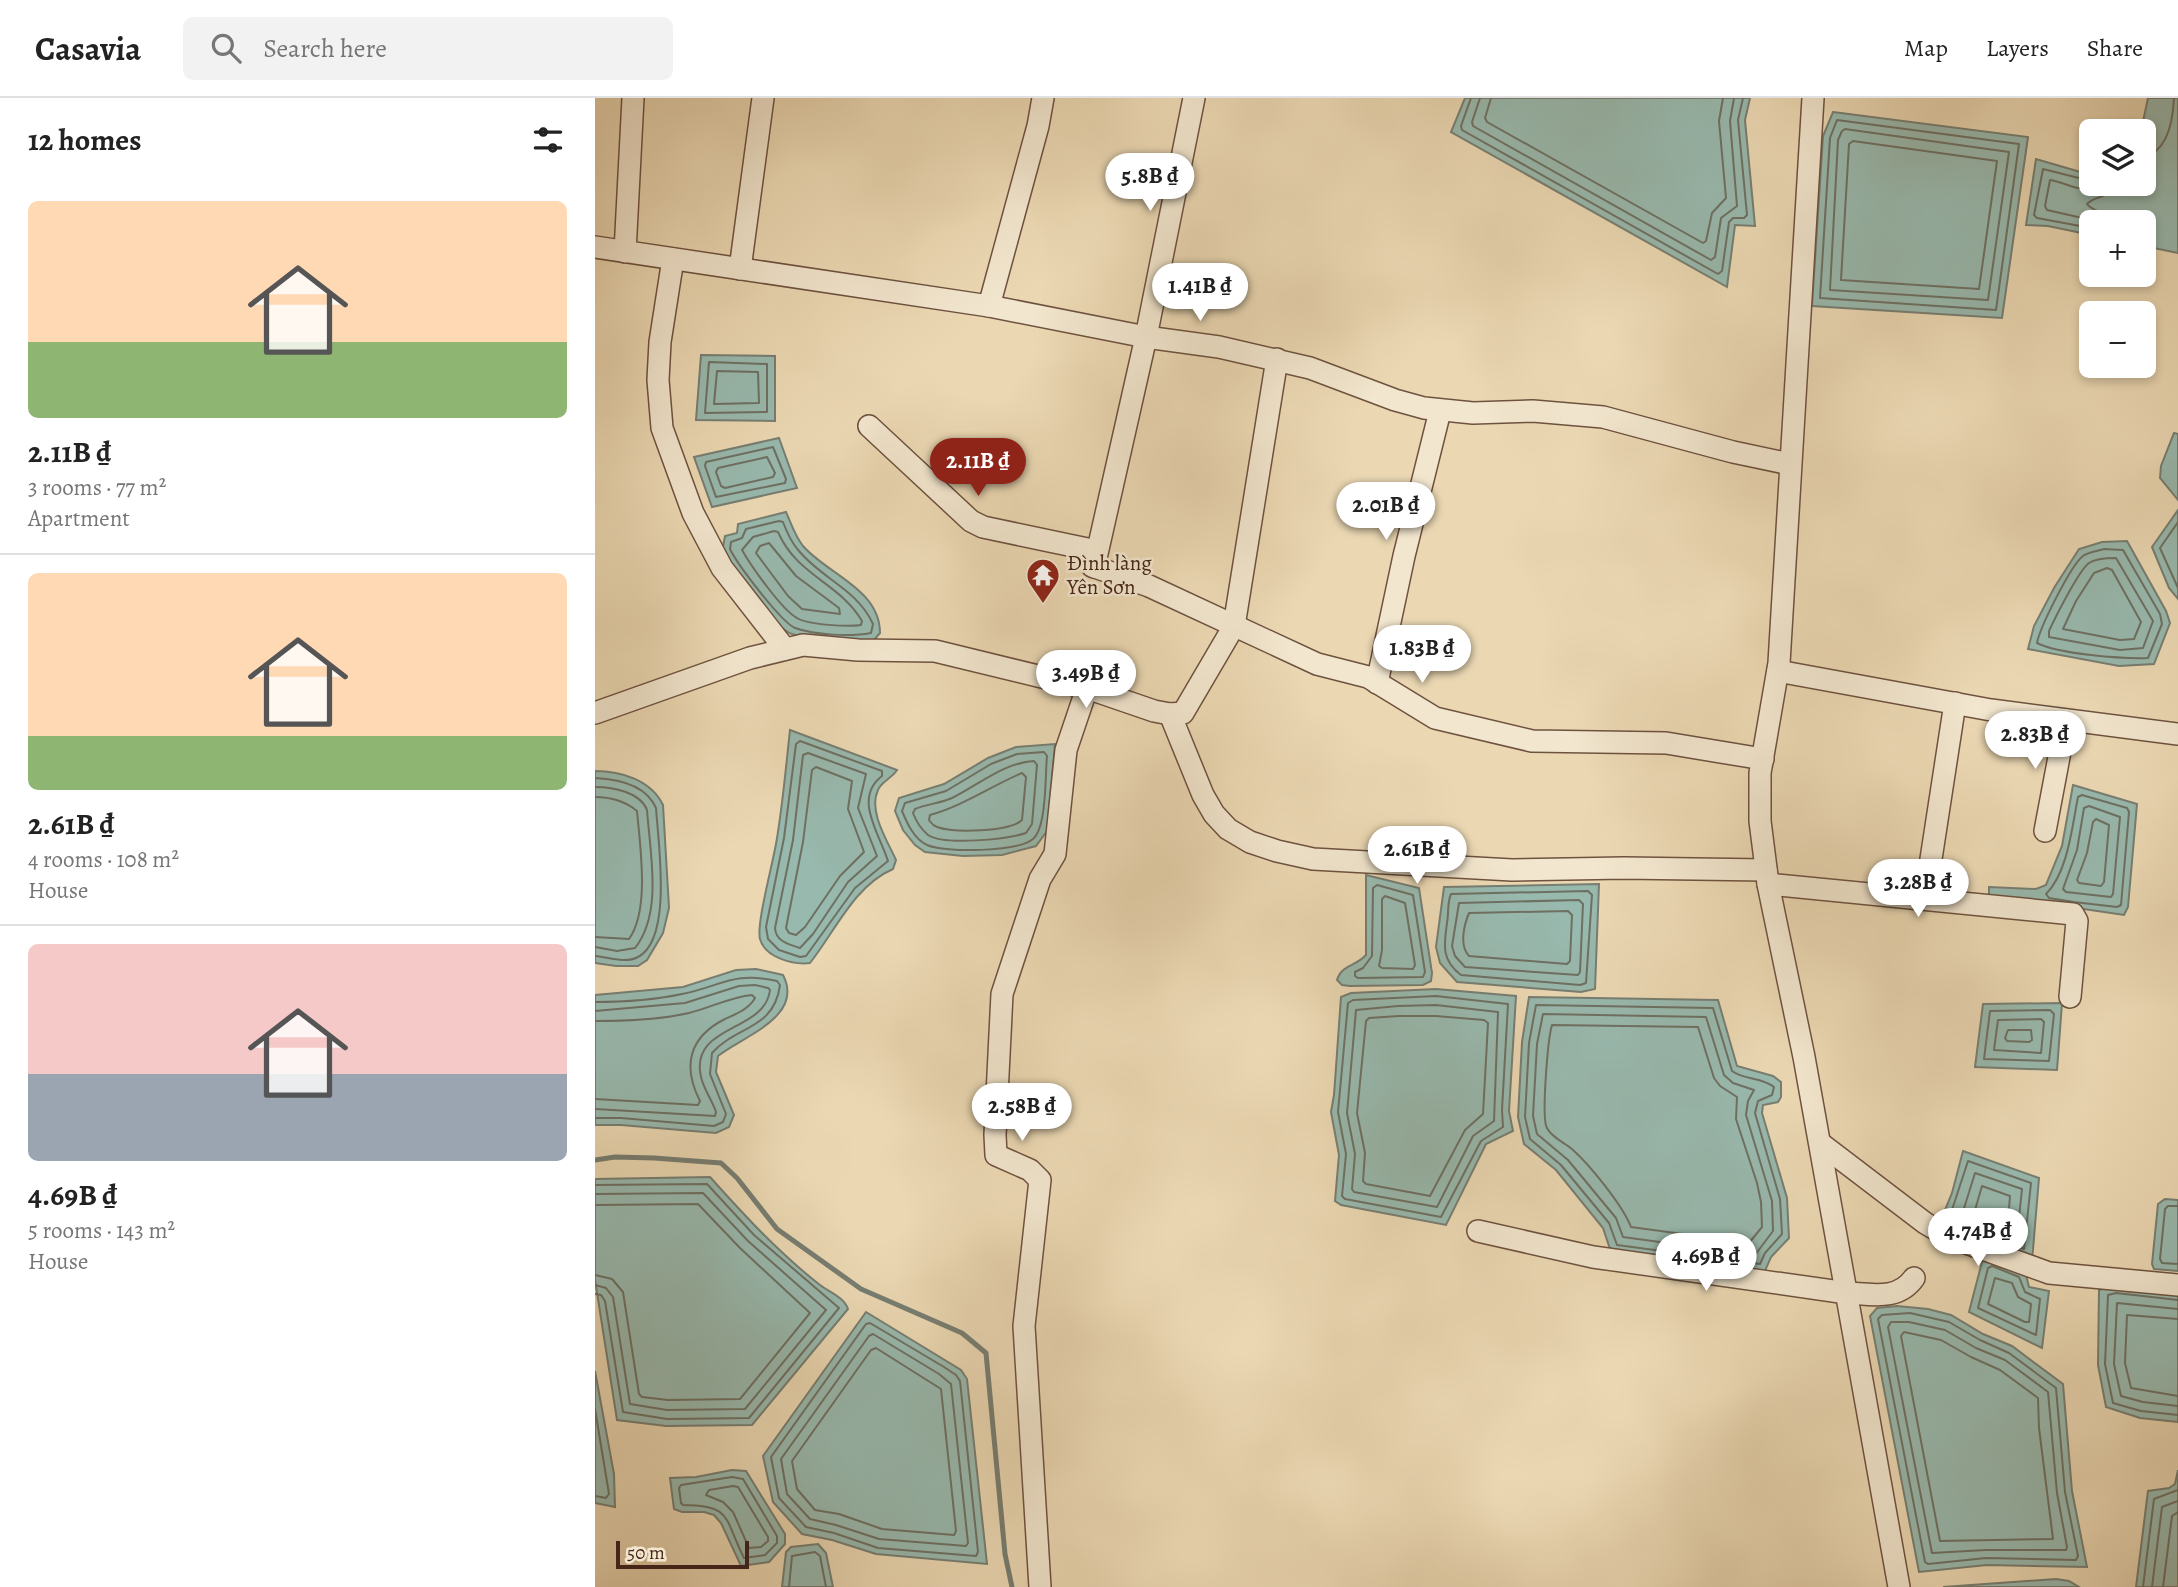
<!DOCTYPE html>
<html lang="en">
<head>
<meta charset="utf-8">
<style>
  body { margin:0; font-family:Alegreya,serif; background:#f2f2f2; color:#222; height:100vh; display:flex; flex-direction:column; font-size:26px; white-space:nowrap }
  * { box-sizing:border-box; margin:0 }
  p { font-size:23px; color:#767676 }
  .icon { flex:none; width:38px; height:38px; fill:none; stroke:currentColor; stroke-width:2; stroke-linecap:round; stroke-linejoin:round }
  .map { position:relative; flex:1; overflow:hidden }
  .panel { display:flex; flex-direction:column; background:#fff; width:595px }
  .panel>* { flex:none }
  .tools { position:absolute; left:1484px; top:21px; display:grid; gap:14px }
  .tools a { display:grid; place-items:center; width:77px; height:77px; border-radius:10px; background:#fff; box-shadow:0 4px 10px #0003; font-size:35px }
  .scale { position:absolute; left:21px; bottom:18px; width:133px; box-sizing:border-box; padding-left:7px; border:4px solid #452618; border-top:0; font-size:19px; line-height:24px; white-space:nowrap; color:#452618; -webkit-text-stroke:5px #f2e6ce; paint-order:stroke }
  .price { position:absolute; translate:-50% -60px; padding:0 16px; border-radius:24px; background:#fff; color:#222; font-size:23px; line-height:46px; filter:drop-shadow(0 2px 4px #0008) }
  .price::after { content:''; position:absolute; left:50%; top:42px; width:21px; height:16px; margin-left:-10px; background:inherit; clip-path:polygon(0 0,100% 0,50% 100%) }
  .price.selected { background:#8f2418; color:#fff }
  ul { padding:0; list-style:none }
  li { display:grid; align-content:center; gap:14px; height:371px; padding:0 28px }
  li+li { border-top:2px solid #e0e0e0 }
  li span { display:grid; place-items:center; height:217px; border-radius:10px; color:#555 }
  li>.icon { margin-inline-start:auto }
  span .icon { width:126px; height:126px; fill:#fffc; stroke-width:1 }
  li b { font-size:30px }
  h2 { display:flex; justify-content:space-between; align-items:center; height:84px; padding:0 28px; font-size:30px }
  header { display:flex; align-items:center; gap:42px; box-sizing:border-box; height:98px; padding:0 35px; background:#fff; border-bottom:2px solid #e0e0e0 }
  header strong { font-size:33px }
  nav { display:flex; gap:38px; margin-inline-start:auto; font-size:24px }
  .search { width:490px; height:63px; background:#f2f2f2; display:flex; align-items:center; gap:18px; box-sizing:border-box; padding:0 24px; border-radius:10px; color:#767676; font-size:26px }
  main { display:flex; flex:1; min-height:0 }
  .map>svg:first-child { display:block }
</style>
</head>
<body>
<header>
<strong>Casavia</strong>
<div class="search"><svg class="icon" aria-label="search" viewBox="0 0 24 24"><circle cx="10" cy="10" r="6"/><path d="M15 15l6 6"/></svg>Search here</div>
<nav><a>Map</a><a>Layers</a><a>Share</a></nav>
</header>
<main>
<section class="panel">
<h2>12 homes<svg class="icon" aria-label="filters" viewBox="0 0 24 24"><path d="M4 7h16M4 17h16"/><circle cx="9" cy="7" r="2"/><circle cx="15" cy="17" r="2"/></svg></h2>
<ul>
<li><span style="background:linear-gradient(#ffd9b3 65%,#8fb573 0)"><svg class="icon" aria-label="home" viewBox="0 0 24 24"><path d="M3 11l9-7 9 7M6 9v11h12V9"/></svg></span><div><b>2.11B ₫</b><p>3 rooms · 77 m²</p><p>Apartment</p></div></li>
<li><span style="background:linear-gradient(#ffd9b3 75%,#8fb573 0)"><svg class="icon" aria-label="home" viewBox="0 0 24 24"><path d="M3 11l9-7 9 7M6 9v11h12V9"/></svg></span><div><b>2.61B ₫</b><p>4 rooms · 108 m²</p><p>House</p></div></li>
<li><span style="background:linear-gradient(#f6c9c9 60%,#9aa5b1 0)"><svg class="icon" aria-label="home" viewBox="0 0 24 24"><path d="M3 11l9-7 9 7M6 9v11h12V9"/></svg></span><div><b>4.69B ₫</b><p>5 rooms · 143 m²</p><p>House</p></div></li>
</ul>
</section>
<div class="map">
<svg width="1583" height="1489" viewBox="0 0 1583 1489">
  <rect width="100%" height="100%" fill="#ebd8b3"/>
  <filter id="stains"><feTurbulence type="fractalNoise" baseFrequency=".00286" numOctaves="4"/><feColorMatrix values="0 0 0 0 .2 0 0 0 0 .09 0 0 0 0 .02 0 0 0 .5 -.17"/></filter>
  <radialGradient id="worn" r=".72"><stop offset=".6" stop-color="#630" stop-opacity="0"/><stop offset="1" stop-color="#630" stop-opacity=".3"/></radialGradient>
  <!-- water -->
  <g fill="#98b9ae" stroke="#777e72" stroke-width="2">
    <path d="M870,0H1155L1150,22L1160,128L1140,127L1132,189L856,34Z"/>
    <path d="M1553,0H1583V155L1549,148V124H1496V137L1453,128L1431,127L1441,61L1496,77V86H1549V33H1546Z"/>
    <path d="M1238,14L1433,39L1407,220L1217,208L1228,38Z"/>
    <path d="M106,257L180,258V323L101,322Z"/>
    <path d="M1579,335L1583,336V402L1565,380L1566,368Z"/>
    <path d="M184,340L202,390L117,409L99,359Z"/>
    <path d="M1583,412V501L1574,490L1557,449Z"/>
    <path d="M191,414C196,425 200,438 208,448C232,476 285,491 285,535L278,543C252,544 222,545 197,536C179,530 141,472 127,454L130,438L142,435L143,426Z"/>
    <path d="M1532,443L1571,513L1575,525L1559,566L1524,568L1433,551L1439,528L1459,490L1484,451L1507,444Z"/>
    <path d="M195,632L302,672C297,680 286,684 283,692C273,713 292,742 301,762L298,771C259,788 241,832 215,865C199,867 170,860 165,841C161,825 179,762 182,740C188,704 191,668 195,632Z"/>
    <path d="M460,646L452,733L441,748L407,757L368,758L330,754L320,747L308,732L300,713L304,700L349,686L393,660L421,649Z"/>
    <path d="M0,673C26,673 56,682 68,707L74,810L68,835L52,862L43,868H21L0,865Z"/>
    <path d="M1478,687L1542,706L1533,809L1529,817L1394,797V789L1441,791L1451,787L1467,748Z"/>
    <path d="M771,777L824,790L837,875L836,883L828,887L755,888L747,887L742,882C746,867 760,869 771,857Z"/>
    <path d="M1004,786L1000,891L986,894L862,884L845,865L841,849L849,789Z"/>
    <path d="M161,871L188,877C210,919 146,939 123,958L121,974L139,1017L134,1029L121,1035L26,1027H0V897L88,889L141,872Z"/>
    <path d="M841,891L921,898L914,1013L918,1033L891,1046L851,1127L746,1107L740,1103L744,1057L736,1014L739,997L746,899L756,895Z"/>
    <path d="M934,899L1123,902L1142,968L1178,978L1186,984V999L1183,1004L1168,1007L1167,1015L1192,1100L1194,1140L1176,1159L1169,1175L1018,1154L1014,1148L1008,1130L961,1072L929,1046L923,1019L927,944Z"/>
    <path d="M1467,905L1462,972L1380,969L1388,906Z"/>
    <path d="M1368,1053L1444,1080L1437,1163L1350,1130L1346,1122L1357,1095Z"/>
    <path d="M115,1079C149,1117 184,1155 225,1187C234,1194 249,1199 253,1211L157,1327L71,1328L22,1322L0,1182V1081Z"/>
    <path d="M1570,1101L1583,1102V1173L1559,1171L1557,1166L1563,1106Z"/>
    <path d="M1388,1160L1430,1173L1434,1189L1454,1193L1447,1250L1374,1214Z"/>
    <path d="M1520,1188L1583,1195V1324L1545,1320L1511,1309L1503,1267L1504,1192Z"/>
    <path d="M1302,1208L1333,1211L1356,1217L1388,1236L1417,1248L1468,1286L1477,1393L1492,1469L1392,1467L1324,1474L1275,1218L1282,1210Z"/>
    <path d="M271,1214L366,1272L372,1281L392,1466L281,1456L237,1442L207,1436L178,1404L168,1358Z"/>
    <path d="M0,1273L19,1376L20,1409L0,1405Z"/>
    <path d="M137,1372L151,1373L190,1436V1446L174,1464L146,1468L126,1425L119,1417L109,1414H87L79,1411L75,1380L101,1379Z"/>
    <path d="M1583,1372V1489H1541L1553,1393L1574,1390L1580,1386Z"/>
    <path d="M223,1446L231,1455L238,1489H187L191,1454L196,1449Z"/>
    <path d="M1461,1481L1474,1483L1484,1489H1348Z"/>
  </g>
  <g fill="none" stroke-linecap="round" stroke-linejoin="round">
    <!-- shore -->
    <g stroke="#6e7063" stroke-width="2">
      <path d="M876,0L866,28L867,32L1123,176L1127,173L1134,124L1138,120H1149L1152,117L1143,22L1148,0"/>
      <path d="M885,0L877,24L878,28L1116,162L1120,159L1126,120L1142,108L1135,23L1139,0"/>
      <path d="M896,0L890,20L892,24L1108,145L1111,143L1117,115L1131,100L1124,23L1128,0"/>
      <path d="M1242,22L1424,46L1401,212L1225,200L1235,40Z"/>
      <path d="M1250,31L1414,54L1393,202L1235,192L1243,42L1247,33Z"/>
      <path d="M1258,43L1402,63L1384,191L1246,182L1254,46Z"/>
      <path d="M1549,59C1573,53 1578,22 1579,0"/>
      <path d="M1496,83L1448,71L1439,117L1442,120L1496,130"/>
      <path d="M1505,124L1452,112L1450,108L1455,82C1473,85 1493,99 1508,86"/>
      <path d="M1519,124C1510,113 1498,114 1492,106C1501,97 1512,102 1520,86"/>
      <path d="M114,264L172,266V314L110,315Z"/>
      <path d="M122,273L163,274L164,305L119,306Z"/>
      <path d="M178,349L191,381L190,385L121,399L110,368L111,364Z"/>
      <path d="M172,359L180,375L178,379L130,390L126,388L121,374L123,370Z"/>
      <path d="M184,423L188,424C192,435 196,444 204,453C227,481 262,491 278,526L276,535C255,539 220,537 200,530C186,524 142,466 135,451L136,444L147,440L151,431Z"/>
      <path d="M1583,424L1565,450L1583,490"/>
      <path d="M179,433L183,434C202,478 245,485 267,523L266,527C254,529 213,527 202,520C187,512 156,468 147,452L158,439Z"/>
      <path d="M174,445L201,478L244,510L245,516L207,511L193,498L161,455L165,448Z"/>
      <path d="M1509,451L1528,452L1565,516L1567,526L1553,560C1528,561 1463,556 1442,545C1445,529 1476,467 1488,458C1493,454 1503,453 1509,451Z"/>
      <path d="M1521,460L1558,523L1548,550L1525,552L1454,539V533C1460,520 1484,472 1494,465C1501,460 1513,460 1521,460Z"/>
      <path d="M1512,470L1517,472L1546,524L1539,541L1525,542L1468,531L1481,503L1499,475Z"/>
      <path d="M205,643L287,673V678C258,700 284,735 293,763L260,790L211,858L205,859L184,852L173,841L171,829L189,740L201,646Z"/>
      <path d="M449,654L452,658C450,677 452,729 438,741C423,754 350,755 332,747C319,741 312,725 307,713L310,705L351,693L396,666L422,656Z"/>
      <path d="M213,655L271,676L263,710L282,758L253,784L218,836L205,850C194,846 181,844 180,830L198,742L208,657Z"/>
      <path d="M439,663L442,667L437,726L431,735C412,741 350,748 333,737C326,731 321,723 318,715L320,711C332,706 346,705 357,700C385,686 408,665 439,663Z"/>
      <path d="M221,669L257,683L253,711L269,754L245,778L210,829L201,837L194,835L191,830L208,744L217,672Z"/>
      <path d="M427,675L431,679L427,722C415,734 359,735 342,729C337,727 337,726 334,722L335,717C368,708 396,688 427,675Z"/>
      <path d="M0,680C22,681 51,687 61,710C63,743 78,841 43,859C30,866 13,859 0,858"/>
      <path d="M0,689C18,689 45,694 52,712C55,755 68,815 40,850L22,853L0,849"/>
      <path d="M0,699C15,699 30,703 42,713C45,748 55,812 34,841L0,839"/>
      <path d="M1494,708L1525,719L1518,796L1516,799L1471,794L1468,791L1482,752L1489,710Z"/>
      <path d="M1501,721L1514,727L1509,784L1506,788L1484,785L1482,782L1492,755L1498,724Z"/>
      <path d="M782,787L818,797L830,874L828,879L763,880L760,878V874L768,870L777,858L778,790Z"/>
      <path d="M993,793L997,797L991,885L985,887L866,877C846,862 849,847 852,825C854,814 852,805 856,796Z"/>
      <path d="M790,798L810,805L820,867L818,871L787,870L784,868L787,852V801Z"/>
      <path d="M984,802L988,806L985,874L983,877L870,869L860,858L857,848L864,805Z"/>
      <path d="M1479,804L1454,800L1451,796C1473,774 1477,729 1483,699L1487,697L1532,710L1534,714L1526,807L1522,809L1479,804"/>
      <path d="M973,813L977,817L975,863L972,866L874,858C864,848 869,827 874,815Z"/>
      <path d="M841,898L913,906L907,1012L908,1029L886,1043L846,1119L750,1101L747,1098L751,1056L743,1014L753,905L758,902Z"/>
      <path d="M0,904C28,904 59,902 87,896C127,888 138,873 182,883L185,887C179,932 142,927 117,955L115,976L131,1016L128,1024L119,1028L26,1020H0"/>
      <path d="M841,907L903,914L899,1023L878,1038L842,1109L759,1094L757,1091L760,1056L752,1015L761,912L803,908Z"/>
      <path d="M941,907L1118,910L1137,973C1149,982 1167,979 1179,989L1177,997L1163,1003L1160,1015L1185,1101L1187,1136L1170,1155L1165,1166L1022,1147L1014,1125L966,1067L935,1041L930,1019L934,945Z"/>
      <path d="M1455,912L1459,916L1454,963L1389,961L1395,913Z"/>
      <path d="M0,913L90,905L144,888L160,887L173,890L175,892C170,935 94,926 106,979C109,992 117,1002 121,1014L120,1018L0,1011"/>
      <path d="M948,916L1111,919L1129,977L1138,985L1159,992L1153,1003L1151,1017L1177,1103L1178,1133L1160,1157L1028,1139L1021,1120L973,1062L942,1036L938,1018L942,946Z"/>
      <path d="M804,918H841L889,922L893,925L888,1016L870,1032L835,1098L771,1086L768,1083L770,1055L762,1015L771,923L774,920Z"/>
      <path d="M1446,921L1449,924L1446,955L1399,952L1403,922Z"/>
      <path d="M0,923C30,923 64,922 94,915C115,910 135,899 157,897L160,900C154,911 141,916 130,921C94,939 87,968 105,1003L103,1007L0,1001"/>
      <path d="M957,927L1103,929L1119,980L1125,988L1142,999L1141,1021L1162,1085L1166,1104L1167,1129L1154,1145L1036,1129C1028,1108 995,1067 977,1051C970,1045 956,1039 952,1030C946,1020 953,940 957,927Z"/>
      <path d="M1413,932H1436L1437,942L1434,944L1412,943L1410,940Z"/>
      <path d="M1373,1063L1436,1085L1429,1151L1355,1125L1354,1121Z"/>
      <path d="M1380,1075L1427,1091L1422,1138L1366,1120Z"/>
      <path d="M0,1087L112,1086L159,1137L244,1210L154,1320L72,1321L28,1314L10,1203L6,1197L0,1196"/>
      <path d="M1387,1088L1415,1098L1413,1123L1380,1112Z"/>
      <path d="M0,1096L108,1095L153,1143L231,1212L150,1311L72,1312L35,1306L18,1199L11,1190L0,1187"/>
      <path d="M0,1107L103,1106L145,1150L215,1215L145,1301L73,1302L47,1299L44,1296L28,1194L17,1181L0,1177"/>
      <path d="M1583,1108H1573L1570,1111L1565,1161L1567,1165L1583,1166"/>
      <path d="M1397,1168L1424,1179L1430,1194L1445,1201L1441,1237L1383,1210L1393,1170Z"/>
      <path d="M1400,1180L1417,1185L1423,1199L1436,1206L1434,1224H1430L1393,1206Z"/>
      <path d="M1583,1202L1521,1195L1513,1197L1510,1266L1518,1305L1546,1313L1583,1317"/>
      <path d="M1583,1211L1522,1205L1519,1266L1526,1298L1548,1304L1583,1308"/>
      <path d="M1315,1215L1354,1224L1385,1242L1414,1255L1461,1290L1470,1394L1483,1458L1481,1462L1391,1460L1333,1466L1330,1464L1283,1221L1287,1217Z"/>
      <path d="M1583,1221L1532,1217L1530,1265L1536,1290L1583,1298"/>
      <path d="M1296,1224H1314L1350,1232L1381,1250L1410,1262L1453,1294L1462,1395L1472,1449L1471,1452H1391L1337,1455L1293,1229Z"/>
      <path d="M275,1225L349,1269L361,1277L365,1283L383,1454L381,1458L283,1450L239,1435L211,1429L184,1400L176,1359L271,1226Z"/>
      <path d="M1309,1234L1346,1242L1376,1259L1405,1272L1443,1300L1444,1330L1458,1441L1345,1443L1306,1238Z"/>
      <path d="M278,1236L344,1276L356,1286L373,1445L371,1448L284,1441L241,1427L215,1421L192,1396L186,1361L274,1238Z"/>
      <path d="M281,1250L346,1291L361,1433L359,1437L287,1431L244,1416L220,1412L202,1391L197,1363L276,1252Z"/>
      <path d="M0,1311L14,1396L11,1400L0,1398"/>
      <path d="M137,1379L148,1381L182,1438V1445L170,1457L149,1460C129,1421 138,1407 88,1407L86,1405L84,1390L86,1387Z"/>
      <path d="M138,1388L143,1389L173,1439V1443L166,1449L154,1450L138,1414L128,1404L111,1397L114,1392Z"/>
      <path d="M194,1489L197,1458L220,1454L225,1458L231,1489"/>
      <path d="M1548,1489L1559,1401L1583,1392"/>
      <path d="M1557,1489L1567,1409L1583,1403"/>
      <path d="M1568,1489L1577,1418L1583,1414"/>
    </g>
    <!-- stream -->
    <path stroke="#777e72" stroke-width="5" d="M0,1062L20,1059L59,1060L126,1065L142,1080L182,1131L266,1191L367,1235L391,1255L410,1456L417,1489"/>
    <defs>
      <g id="minor">
        <path d="M1218,0L1184,565L1165,675V723L1173,786L1209,959L1304,1489"/>
        <path d="M0,149L394,208L551,239L624,249L715,270L800,302L829,310L878,315L938,313L1008,319L1138,354L1195,366"/>
        <path d="M30,154L38,0"/>
        <path d="M78,161L65,244L63,282L67,330L98,415L127,470L190,551"/>
        <path d="M145,171L168,0"/>
        <path d="M394,208L443,28L448,0"/>
        <path d="M274,328L376,423L388,429L502,453"/>
        <path d="M497,468L554,488L722,566L773,579L840,620L937,643L1071,645L1168,661"/>
        <path d="M499,469L551,239L599,0"/>
        <path d="M1183,573L1396,612L1583,636"/>
        <path d="M782,585L809,458L845,313"/>
        <path d="M0,615L155,560L208,547L263,552L340,553L492,590L559,613L575,616L588,615L639,528L682,261"/>
        <path d="M575,616L608,697L619,716L633,731L655,744L682,753L718,761L917,772L1029,770L1171,772"/>
        <path d="M1450,733L1471,622"/>
        <path d="M1173,786L1478,816L1482,823L1475,899"/>
        <path d="M1330,800L1360,605"/>
        <path d="M1225,1045L1330,1125L1352,1138L1454,1175L1583,1187"/>
        <path d="M883,1133L998,1159L1252,1195C1276,1196 1303,1203 1319,1180"/>
        <path d="M445,1489L429,1228L445,1082L435,1072L401,1057L400,1037L407,896L445,781L460,756L471,652L492,590"/>
      </g>
    </defs>
    <!-- minor casing -->
    <use href="#minor" stroke="#6e523f" stroke-width="24"/>
    <!-- minor -->
    <use href="#minor" stroke="#f2e6ce" stroke-width="21"/>
  </g>
  <!-- icons -->
  <defs>
    <symbol id="temple-pin" viewBox="-11 -11 22 30"><path d="M0 17L-7.5 6A9.5 9.5 0 1 1 7.5 6Z" fill="#8f2418" stroke="#f2e6ce"/><path d="M0-6L5-2H3V0L6.5 2.5H4V6H1.5V3h-3V6H-4V2.5H-6.5L-3 0V-2H-5Z" fill="#fff"/></symbol>
  </defs>
  <g fill-rule="evenodd">
    <use href="#temple-pin" x="429" y="458" width="38" height="52"/>
  </g>
  <g text-anchor="middle" dominant-baseline="central" stroke-width="5" stroke-linejoin="round" paint-order="stroke">
    <!-- poi labels -->
    <g font-size="21" fill="#452618" stroke="#f2e6ce" text-anchor="start">
      <text x="472" y="465">Đình làng<tspan x="472" dy="24">Yên Sơn</tspan></text>
    </g>
  </g>
  <rect width="100%" height="100%" filter="url(#stains)"/>
  <rect width="100%" height="100%" fill="url(#worn)"/>
</svg>
<div class="tools">
<a><svg class="icon" aria-label="layers" viewBox="0 0 24 24"><path d="M12 4l9 5-9 5-9-5zM3 14l9 5 9-5"/></svg></a>
<a>+</a>
<a>−</a>
</div>
<div class="scale">50 m</div>
<b class="price" style="left:555px;top:115px">5.8B ₫</b>
<b class="price" style="left:605px;top:225px">1.41B ₫</b>
<b class="price selected" style="left:383px;top:400px">2.11B ₫</b>
<b class="price" style="left:791px;top:444px">2.01B ₫</b>
<b class="price" style="left:827px;top:587px">1.83B ₫</b>
<b class="price" style="left:491px;top:612px">3.49B ₫</b>
<b class="price" style="left:1440px;top:673px">2.83B ₫</b>
<b class="price" style="left:822px;top:788px">2.61B ₫</b>
<b class="price" style="left:1323px;top:821px">3.28B ₫</b>
<b class="price" style="left:427px;top:1045px">2.58B ₫</b>
<b class="price" style="left:1383px;top:1170px">4.74B ₫</b>
<b class="price" style="left:1111px;top:1195px">4.69B ₫</b>
</div>
</main>
</body>
</html>
